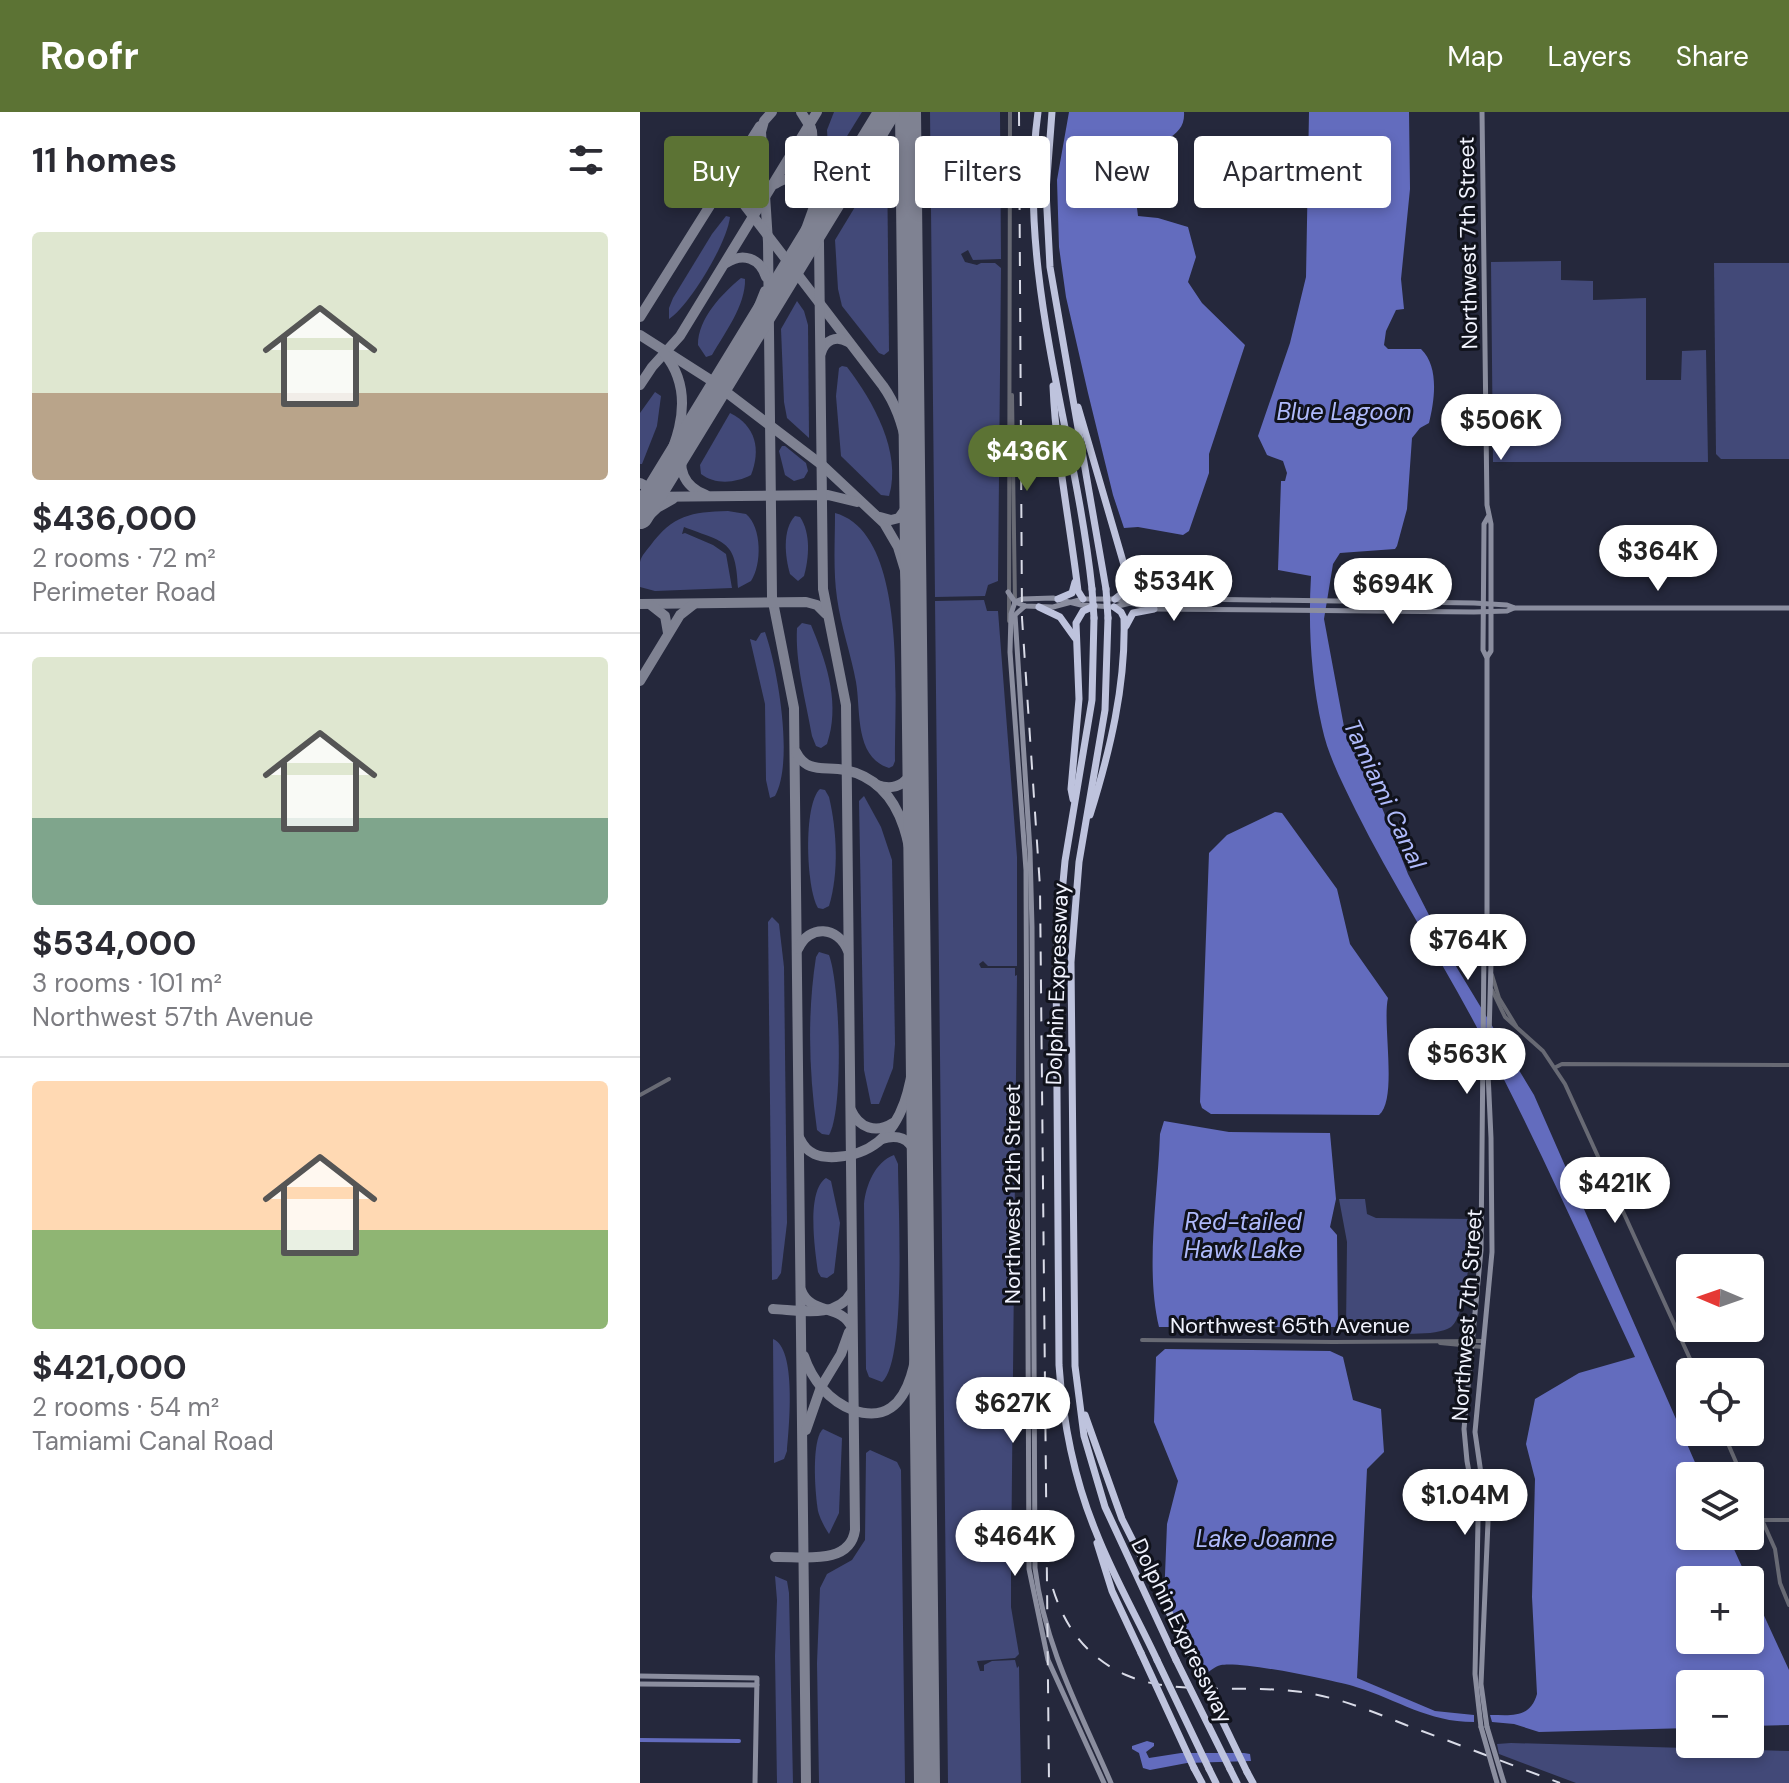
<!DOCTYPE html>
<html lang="en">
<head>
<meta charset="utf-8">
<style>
  body { margin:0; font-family:"DM Sans",sans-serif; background:#f2f2f3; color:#2b2b33; height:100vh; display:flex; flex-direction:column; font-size:30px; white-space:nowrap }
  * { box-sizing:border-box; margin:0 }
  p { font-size:26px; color:#7c7c81 }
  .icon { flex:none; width:44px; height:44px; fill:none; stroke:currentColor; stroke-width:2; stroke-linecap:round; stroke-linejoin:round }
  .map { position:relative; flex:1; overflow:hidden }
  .drawer { display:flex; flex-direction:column; background:#fff; width:640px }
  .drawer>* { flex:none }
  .banner { position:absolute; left:24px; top:24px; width:760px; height:72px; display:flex; gap:16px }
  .needle { width:52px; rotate:272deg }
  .tools { position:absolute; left:1036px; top:1142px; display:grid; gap:16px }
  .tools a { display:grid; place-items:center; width:88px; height:88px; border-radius:8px; background:#fff; box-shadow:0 4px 12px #0003; font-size:40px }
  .price { position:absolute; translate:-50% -68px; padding:0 18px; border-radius:28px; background:#fff; color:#222; font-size:26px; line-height:52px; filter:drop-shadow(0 2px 4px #0008) }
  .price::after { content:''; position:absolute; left:50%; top:48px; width:24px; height:18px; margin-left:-12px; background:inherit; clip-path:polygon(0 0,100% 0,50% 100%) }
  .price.on { background:#5c7334; color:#fff }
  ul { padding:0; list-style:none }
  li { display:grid; align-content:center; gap:16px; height:424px; padding:0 32px }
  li+li { border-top:2px solid #e1e1e2 }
  li span { display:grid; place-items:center; height:248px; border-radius:8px; color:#555 }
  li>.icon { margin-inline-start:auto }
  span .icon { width:144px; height:144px; fill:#fffc; stroke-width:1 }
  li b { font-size:34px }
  h2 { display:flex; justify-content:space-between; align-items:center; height:96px; padding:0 32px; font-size:34px }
  .pill { padding:0 28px; border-radius:8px; background:#fff; box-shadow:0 4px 12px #0003; font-size:28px; line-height:72px }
  .pill.on { background:#5c7334; color:#fff }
  header { display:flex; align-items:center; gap:48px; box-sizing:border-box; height:112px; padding:0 40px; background:#5c7334; color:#fff }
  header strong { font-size:38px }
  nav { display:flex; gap:44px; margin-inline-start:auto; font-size:28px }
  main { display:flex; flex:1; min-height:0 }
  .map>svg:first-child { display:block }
</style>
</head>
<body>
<header>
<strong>Roofr</strong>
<nav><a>Map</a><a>Layers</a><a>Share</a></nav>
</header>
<main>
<section class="drawer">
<h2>11 homes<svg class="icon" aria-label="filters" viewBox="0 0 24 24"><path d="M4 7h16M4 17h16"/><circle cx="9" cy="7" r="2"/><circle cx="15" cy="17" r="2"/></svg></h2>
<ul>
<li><span style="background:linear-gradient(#dfe7d0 65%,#b9a48a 0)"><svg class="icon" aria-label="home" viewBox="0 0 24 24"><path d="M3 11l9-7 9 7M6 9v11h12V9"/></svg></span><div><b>$436,000</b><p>2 rooms · 72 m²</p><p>Perimeter Road</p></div></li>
<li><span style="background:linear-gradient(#dfe7d0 65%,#7fa58c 0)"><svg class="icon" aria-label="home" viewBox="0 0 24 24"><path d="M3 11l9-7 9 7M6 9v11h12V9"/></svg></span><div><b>$534,000</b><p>3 rooms · 101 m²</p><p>Northwest 57th Avenue</p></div></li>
<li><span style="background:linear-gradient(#ffd9b3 60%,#8fb573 0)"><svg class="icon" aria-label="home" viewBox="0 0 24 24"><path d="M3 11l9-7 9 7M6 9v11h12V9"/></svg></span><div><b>$421,000</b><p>2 rooms · 54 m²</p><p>Tamiami Canal Road</p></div></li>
</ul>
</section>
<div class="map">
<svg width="1149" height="1671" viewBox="0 0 1149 1671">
  <rect width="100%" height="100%" fill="#25283c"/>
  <!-- green -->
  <g fill="#424978">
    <path d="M194,0H222L189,53L187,18Z"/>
    <path d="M290,0H360L361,147L333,148L328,138L321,142L325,150L337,153L341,151H355L361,156L358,469L348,473L345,484L295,485Z"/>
    <path d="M247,42L249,239L244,243L239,241L202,194L198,177L195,128Z"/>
    <path d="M86,104L90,105C87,131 50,193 29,207V196L33,186L72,122Z"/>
    <path d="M921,149V168L953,169V188L1006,186V268H1041L1042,239L1066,238L1068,350H853L851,150Z"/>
    <path d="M1074,151H1149V347H1081L1076,342Z"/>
    <path d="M101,166L105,167C106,193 84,222 72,243L66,245L58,233C58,206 82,182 101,166Z"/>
    <path d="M157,189L164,199L168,213L169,326L147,306L144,290L141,217Z"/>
    <path d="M202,254L207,255C233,289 262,340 249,384L241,383L201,344L196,284L199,256Z"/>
    <path d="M15,280L21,284L17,314L2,352H0V301Z"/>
    <path d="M90,301C116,314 121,337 111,363C96,371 75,373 61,362L60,353Z"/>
    <path d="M142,334H145L166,351L168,359L164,366L154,369L145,363L139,339Z"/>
    <path d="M88,399L106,402C122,415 122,453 111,469L98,476C96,428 86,431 44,415L42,422L45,421L73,433L86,442L92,476L15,479L0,475C0,468 0,457 0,450C1,444 7,438 10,434C33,403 51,400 88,399Z"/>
    <path d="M195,401C269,421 254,588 255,649L253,654L249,656C214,645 221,598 216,570C211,542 201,515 197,486C193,459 195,429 195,401Z"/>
    <path d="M155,404L160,405C171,421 169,446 164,464L158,469L150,462C145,445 142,418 155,404Z"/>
    <path d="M344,488L347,499H358L377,745V854H348L343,849L339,852L341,856H375V864L377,863L371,1460V1495L379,1542L375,1546L337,1549L340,1559H344V1553L352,1549L375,1548L377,1556L379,1554L381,1671H308L295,489Z"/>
    <path d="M162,511L171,513L173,518C188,554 200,594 187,632L181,636L176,634L172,624C166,589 155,551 157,516Z"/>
    <path d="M125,520C138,557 154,650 135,684L130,686L126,668L125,592L110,527L116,529L121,521Z"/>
    <path d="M180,677L185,678L189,685C197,719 199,761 189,794L183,797L178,796C166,777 163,692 180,677Z"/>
    <path d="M224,684L241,715L252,748L255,932L253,956L239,992H231L224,958L219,689Z"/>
    <path d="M132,805L139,812L144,855L147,1111L141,1161L137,1167L132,1168L128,810Z"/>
    <path d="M179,840L189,843C200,872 204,997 189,1023L182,1022L177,1018C169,961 167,902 176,845Z"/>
    <path d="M254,1043L258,1052C258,1090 267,1249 242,1270L229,1265L226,1257L224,1092C226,1073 235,1050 254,1043Z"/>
    <path d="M186,1066L191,1069L200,1111L194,1161L187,1166L181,1165L178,1160C175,1139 166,1079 186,1066Z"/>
    <path d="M699,1087H725L727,1102L736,1106L832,1107C831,1128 827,1203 811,1215C791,1228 731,1218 706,1218L707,1130Z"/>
    <path d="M133,1227C157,1236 149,1316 147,1339L144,1347L134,1351Z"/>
    <path d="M183,1317L202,1326L199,1401L189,1422C185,1416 180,1407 178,1399C175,1382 171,1328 183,1317Z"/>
    <path d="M230,1338L257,1350L261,1358L265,1671H179L177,1551L180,1476L187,1462L212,1448L225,1428L226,1341Z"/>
    <path d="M135,1464L147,1469L149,1481L153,1671H137L135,1544L137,1488Z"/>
    <path d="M871,1631L1149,1639V1671H936L859,1642L857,1632Z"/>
  </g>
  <!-- water -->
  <g fill="#636cbe">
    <path d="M429,0H544C545,14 538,21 526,28L519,68L497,96L498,104L518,106L548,115L556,145L548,170L562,191L605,233L569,342V361L549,419L543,423L498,415L484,416L473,383L448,281L426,185L419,135L417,68Z"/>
    <path d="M669,0H769L770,77L761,167L764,197L756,198L746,219L744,233L748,237H781C799,254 795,287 789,311L780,316L772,326L767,397L757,434L755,437L700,441L693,452L684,507L705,620L715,636L737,683L768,762L811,846L894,983L1061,1364H1050V1424H1088L1108,1468H1050V1528H1110V1473L1149,1558V1613L1110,1614V1572H1050V1616L899,1620L874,1612L852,1610L850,1603C871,1603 890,1607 897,1582L892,1485L895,1367L886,1332L895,1287L939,1261L995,1245C945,1138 898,1031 843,927C803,850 755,777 716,699C703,672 688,644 682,615C671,566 668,514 671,464L638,458L641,369H645L647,361L643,349L627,343L618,324L650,231L666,165Z"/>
    <path d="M635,700L642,701L697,777L710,832L748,886C742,912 758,987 739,1003L571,1002L562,996L560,990L569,741L587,723Z"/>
    <path d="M524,1009L589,1020L690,1021L696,1087L690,1115L697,1123L698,1215H519C505,1156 518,1083 520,1022Z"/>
    <path d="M525,1237L690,1239L703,1245L713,1288L741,1297L744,1340L727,1357L717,1566L795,1599L834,1603V1610C787,1610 759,1588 716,1575C693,1568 602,1549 581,1553C574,1555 570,1559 565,1563L524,1488L527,1412L538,1369L514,1310L516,1245Z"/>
    <path d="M507,1629L514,1631V1634L506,1640L509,1646L541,1641H604L610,1642L611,1649L547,1651L510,1658L503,1656L499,1641L492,1637V1634Z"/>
  </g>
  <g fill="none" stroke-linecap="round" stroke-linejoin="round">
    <!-- canal -->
    <path stroke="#636cbe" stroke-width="4" d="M0,1628L99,1629"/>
    <!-- taxiway -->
    <g stroke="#7f8292" stroke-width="10">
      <path d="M132,0L124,9L121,20L128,130L132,485L154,596L166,1671"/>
      <path d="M161,0L171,16"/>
      <path d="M77,42H95L106,37"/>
      <path d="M74,48L80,64V77"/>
      <path d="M94,57L92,71L96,82L243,274C275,319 270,379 273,432"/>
      <path d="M135,72C152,61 169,68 174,88"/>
      <path d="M86,151C103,140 120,146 126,165"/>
      <path d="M152,156L174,95"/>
      <path d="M0,205L120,14"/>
      <path d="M0,223L69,267L136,318L182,353L244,411L258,435L265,458L274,558"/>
      <path d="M101,239L125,179"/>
      <path d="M181,241C185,228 196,223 208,230"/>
      <path d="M0,273L12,255L40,224L177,0"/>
      <path d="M44,332C37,355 42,374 66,383"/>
      <path d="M0,371L19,381"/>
      <path d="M0,385L188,383L217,390"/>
      <path d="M0,402C25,355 66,292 24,241"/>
      <path d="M240,405L251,408L259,406L271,389"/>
      <path d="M0,412L17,396L33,387"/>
      <path d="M0,492L166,490L177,493L186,502"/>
      <path d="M11,493L25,504L28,521"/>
      <path d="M0,569L40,503L54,492"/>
      <path d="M156,640C167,662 185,654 205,658C279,673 273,771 277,828"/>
      <path d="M237,673C258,680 271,669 275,649"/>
      <path d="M158,837C169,812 198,814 208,839"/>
      <path d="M211,998C219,1016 236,1022 253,1011"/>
      <path d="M160,1027C167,1042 179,1046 196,1045C280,1040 275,936 278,875"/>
      <path d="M242,1027C268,1019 277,1037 280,1059"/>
      <path d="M161,1178C171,1204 201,1191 212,1216"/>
      <path d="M133,1197C158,1198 197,1207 211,1181"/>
      <path d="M164,1244C172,1268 189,1289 213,1298C287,1324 279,1199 281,1156"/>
      <path d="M166,1318L181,1275L201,1242L209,1220"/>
      <path d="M135,1445C162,1444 210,1454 215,1418L206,593L183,477L179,131L172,19"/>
    </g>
    <!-- runway -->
    <g stroke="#7f8292" stroke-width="26">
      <path d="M268,0L287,1671"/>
      <path d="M0,404L247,0"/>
    </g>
    <!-- tertiary -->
    <g stroke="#686a74" stroke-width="4">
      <path d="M372,283L375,491"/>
      <path d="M369,509L370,0"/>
      <path d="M852,863L859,886L876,914"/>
      <path d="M852,878L865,905L903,939L925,972L1056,1260"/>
      <path d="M916,955L922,952L1149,953"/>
      <path d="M0,983L29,967"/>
      <path d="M502,1228L693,1230L842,1229"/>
      <path d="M800,1231L842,1235"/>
      <path d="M1083,1320L1102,1364"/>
      <path d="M1110,1381L1135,1437L1140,1471L1149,1493"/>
      <path d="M1122,1408H1149"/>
    </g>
    <!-- secondary -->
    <g stroke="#8b8e9f" stroke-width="5">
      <path d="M842,0L847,393L851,412V539L847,545"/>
      <path d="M368,480L375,490"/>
      <path d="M375,490L371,502L370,540L386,758L389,1457L408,1548L464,1671"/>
      <path d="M375,490L382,487L413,486L441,493L474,495L503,488L551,487L834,491L867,493L875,496H1149"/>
      <path d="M375,490L385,494L413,495L443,487H475L514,497L834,500L867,499L874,496"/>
      <path d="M385,494L375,503L390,739L392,815L395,1456C405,1536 440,1599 471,1671"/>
      <path d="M522,496L529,492L546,489"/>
      <path d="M0,1564L117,1566L115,1671"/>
      <path d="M0,1572L117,1573"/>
      <path d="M841,1615L835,1562L838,1409L827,1349L824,1317L841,1138L844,836L847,830V546L843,538L844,412L848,405"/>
      <path d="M847,1615L841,1572L848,1410L835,1320L852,1140L851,1026L848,961L851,851V837L847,831"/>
    </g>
    <!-- motorway -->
    <g stroke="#bec3dd" stroke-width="7">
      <path d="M398,0C376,163 435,317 452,477"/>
      <path d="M412,0L406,79L410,155L466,477"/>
      <path d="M413,274C416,343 430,411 438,479L443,487"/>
      <path d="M438,295L489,470L497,481L522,488"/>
      <path d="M418,487L432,481L435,470"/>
      <path d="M475,487L485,479L488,470"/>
      <path d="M399,495L420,505L435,526"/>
      <path d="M454,506L452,588L425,749L416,846L419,1253C423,1310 434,1367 456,1420C473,1464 497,1505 517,1548"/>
      <path d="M468,506L465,598L439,750L431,850L435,1254L444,1324L465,1395L536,1548"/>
      <path d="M486,514L493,501L514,497"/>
      <path d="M433,687L431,677L439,587L436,511L443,499L454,494"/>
      <path d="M450,703C470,639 486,573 484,506L481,500L474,495"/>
      <path d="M445,1303L482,1407L552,1546"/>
      <path d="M457,1431L472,1479L501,1541"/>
      <path d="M554,1656L562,1671"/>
      <path d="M569,1657L576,1671"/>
      <path d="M590,1657L597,1671"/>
      <path d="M607,1660L613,1671"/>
    </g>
    <!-- rail -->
    <g stroke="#d9dbe7" stroke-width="2" stroke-dasharray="14 14" stroke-linecap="butt">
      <path d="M379,0L382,506L400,775L409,1671"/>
      <path d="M413,1477C425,1516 448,1546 486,1563C537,1586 615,1570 673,1582C705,1588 736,1601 766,1613C817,1632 869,1652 920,1671"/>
    </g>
    <!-- secondary-bridge -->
    <g stroke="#8b8e9f" stroke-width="5">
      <path d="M841,1615L857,1671"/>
      <path d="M847,1615L864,1671"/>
    </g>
    <!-- motorway-bridge -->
    <g stroke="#bec3dd" stroke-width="7">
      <path d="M452,477L454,506"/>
      <path d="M466,477L468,506"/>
      <path d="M501,1541L554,1656"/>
      <path d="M552,1546L607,1660"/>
      <path d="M517,1548L569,1657"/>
      <path d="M536,1548L590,1657"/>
    </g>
  </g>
  <g text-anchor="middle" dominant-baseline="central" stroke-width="6" stroke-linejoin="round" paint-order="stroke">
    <!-- street labels -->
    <g font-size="22" fill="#f1f3fe" stroke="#10121b">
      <text transform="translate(828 131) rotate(-91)">Northwest 7th Street</text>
      <text transform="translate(417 872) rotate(-88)">Dolphin Expressway</text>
      <text transform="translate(372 1082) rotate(-90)">Northwest 12th Street</text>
      <text transform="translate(827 1203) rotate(-86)">Northwest 7th Street</text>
      <text x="650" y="1213">Northwest 65th Avenue</text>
      <text transform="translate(542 1519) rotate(64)">Dolphin Expressway</text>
    </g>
    <!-- water labels -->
    <g font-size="24" font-style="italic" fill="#afbafb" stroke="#10121b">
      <text x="704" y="299">Blue Lagoon</text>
      <text transform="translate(745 682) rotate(65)">Tamiami Canal</text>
      <text x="603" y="1109">Red-tailed<tspan x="603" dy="28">Hawk Lake</tspan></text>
      <text x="625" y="1426">Lake Joanne</text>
    </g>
  </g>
</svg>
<div class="tools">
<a><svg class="needle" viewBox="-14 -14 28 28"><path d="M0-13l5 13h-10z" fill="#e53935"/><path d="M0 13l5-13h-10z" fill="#7c7c81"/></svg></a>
<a><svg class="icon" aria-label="locate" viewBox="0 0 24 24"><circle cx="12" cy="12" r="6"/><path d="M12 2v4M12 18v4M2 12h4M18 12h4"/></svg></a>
<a><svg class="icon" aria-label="layers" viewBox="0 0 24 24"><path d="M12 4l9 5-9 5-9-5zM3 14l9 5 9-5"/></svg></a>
<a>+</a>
<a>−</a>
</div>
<b class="price" style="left:861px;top:350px">$506K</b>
<b class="price on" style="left:387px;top:381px">$436K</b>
<b class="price" style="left:1018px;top:481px">$364K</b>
<b class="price" style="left:534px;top:511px">$534K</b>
<b class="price" style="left:753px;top:514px">$694K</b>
<b class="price" style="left:828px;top:870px">$764K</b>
<b class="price" style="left:827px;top:984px">$563K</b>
<b class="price" style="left:975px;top:1113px">$421K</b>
<b class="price" style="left:373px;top:1333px">$627K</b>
<b class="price" style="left:825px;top:1425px">$1.04M</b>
<b class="price" style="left:375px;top:1466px">$464K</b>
<div class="banner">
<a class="pill on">Buy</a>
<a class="pill">Rent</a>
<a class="pill">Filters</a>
<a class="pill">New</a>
<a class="pill">Apartment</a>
</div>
</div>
</main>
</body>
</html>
